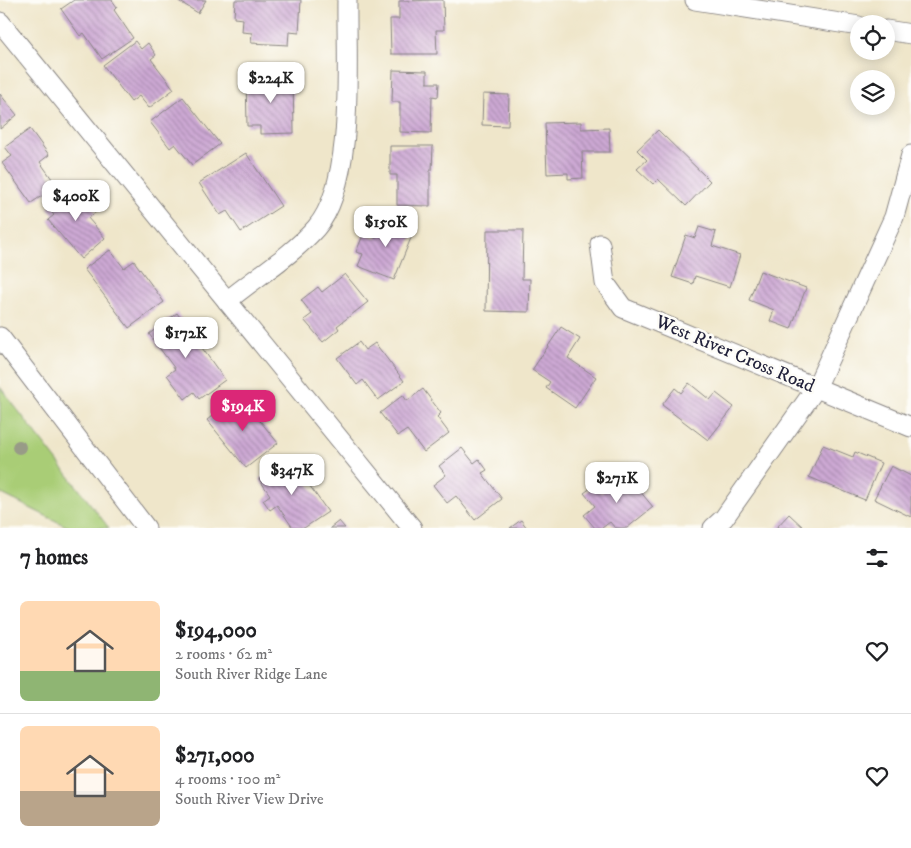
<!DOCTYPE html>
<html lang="en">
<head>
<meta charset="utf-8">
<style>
  body { margin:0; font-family:"IM FELL DW Pica",serif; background:#f6f6f6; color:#202124; height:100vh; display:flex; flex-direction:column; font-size:19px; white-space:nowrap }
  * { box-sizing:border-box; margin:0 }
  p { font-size:16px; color:#757577 }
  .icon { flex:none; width:28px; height:28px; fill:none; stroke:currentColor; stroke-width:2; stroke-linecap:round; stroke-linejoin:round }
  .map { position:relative; height:528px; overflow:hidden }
  .details { display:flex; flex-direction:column; background:#fff; flex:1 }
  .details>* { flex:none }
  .fabs { position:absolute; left:850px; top:15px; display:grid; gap:10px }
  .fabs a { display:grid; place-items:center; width:45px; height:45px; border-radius:50%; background:#fff; box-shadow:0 2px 12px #0003; font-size:25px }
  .price { position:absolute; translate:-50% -42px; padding:0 11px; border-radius:10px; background:#fff; color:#222; font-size:16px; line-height:32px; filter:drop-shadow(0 1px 2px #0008) }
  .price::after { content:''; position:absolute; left:50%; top:30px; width:15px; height:11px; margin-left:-8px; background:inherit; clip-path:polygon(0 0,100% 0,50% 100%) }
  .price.selected { background:#db2777; color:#fff }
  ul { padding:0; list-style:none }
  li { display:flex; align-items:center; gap:15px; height:125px; padding:0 20px }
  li+li { border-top:1px solid #e0e0e0 }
  li span { display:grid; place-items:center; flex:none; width:140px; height:100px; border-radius:8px; color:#555 }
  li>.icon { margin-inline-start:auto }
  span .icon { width:60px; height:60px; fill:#fffc; stroke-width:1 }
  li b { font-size:21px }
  h2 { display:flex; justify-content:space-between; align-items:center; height:60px; padding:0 20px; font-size:21px }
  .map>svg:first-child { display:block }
</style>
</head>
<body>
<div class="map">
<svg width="911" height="528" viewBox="0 0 911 528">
  <defs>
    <pattern id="building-back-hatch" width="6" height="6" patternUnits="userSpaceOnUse" patternTransform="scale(1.25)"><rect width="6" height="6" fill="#cda9d4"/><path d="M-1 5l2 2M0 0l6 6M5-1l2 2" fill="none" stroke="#a689ad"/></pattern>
  </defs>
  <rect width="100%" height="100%" fill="#fdfcf7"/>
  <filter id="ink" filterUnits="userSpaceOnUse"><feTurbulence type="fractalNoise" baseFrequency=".02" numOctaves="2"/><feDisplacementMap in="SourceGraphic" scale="10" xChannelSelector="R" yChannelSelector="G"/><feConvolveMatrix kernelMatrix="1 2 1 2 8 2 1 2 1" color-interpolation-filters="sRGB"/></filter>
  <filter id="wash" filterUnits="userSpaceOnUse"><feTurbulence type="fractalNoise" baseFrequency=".0096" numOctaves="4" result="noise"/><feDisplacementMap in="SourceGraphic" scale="20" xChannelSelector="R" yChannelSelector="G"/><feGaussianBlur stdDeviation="1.12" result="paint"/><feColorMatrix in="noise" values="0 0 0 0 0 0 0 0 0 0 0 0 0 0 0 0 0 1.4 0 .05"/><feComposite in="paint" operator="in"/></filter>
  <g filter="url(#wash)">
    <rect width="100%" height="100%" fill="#efe6ca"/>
    <!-- green -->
    <path fill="#a9cd76" stroke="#667858" d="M0,387L109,528H70L0,493Z"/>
    <g id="blocks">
      <!-- building -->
      <g fill="url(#building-back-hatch)">
        <path d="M74,0H112L117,7L114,10L133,38L102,59L84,33L80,36L61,9Z"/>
        <path d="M177,0H206L198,13Z"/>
        <path d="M235,0H301L299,33L289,32L288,45L251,43L252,33L242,32L243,19L234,18Z"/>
        <path d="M443,0L444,30H436L437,54H391L390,19H399V1Z"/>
        <path d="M135,41L141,49L148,43L156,55L151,59L174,89L149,108L139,96L131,102L103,65Z"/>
        <path d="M393,70L427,71V83H439L438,97L432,96L431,133L400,132V102H392Z"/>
        <path d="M293,75L294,133L260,134V126H247L246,76Z"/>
        <path d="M0,94L17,115L0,129Z"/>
        <path d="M483,94L509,95L508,126L482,125Z"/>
        <path d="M183,97L220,144L192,165L175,144L170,148L150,122Z"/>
        <path d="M581,122V129L609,128L610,152H582L583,178L568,179V173L547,174L545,123Z"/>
        <path d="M30,129L49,155L40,162L57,186L31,203L2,163L12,156L5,147Z"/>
        <path d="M658,130L710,181L686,206L658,179L653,184L637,169L647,160L637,150Z"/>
        <path d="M390,146H433L432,170H430V206L397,205V175H390Z"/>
        <path d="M246,153L281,206L241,232L227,211L220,215L199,183Z"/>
        <path d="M74,186L96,212L88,218L105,238L81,259L48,220L54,215L48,208Z"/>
        <path d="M385,216L415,228L394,280L358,266L363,254L356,252L364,233L376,238Z"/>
        <path d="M699,227L716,232L712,246L740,255L730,287L695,276L693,284L672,277L686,235L695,238Z"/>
        <path d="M487,230H523L522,279H530L529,312L486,311Z"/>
        <path d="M110,250L124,268L134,261L164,302L129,328L84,269Z"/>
        <path d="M760,271L806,288L791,329L770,321L774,310L749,300Z"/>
        <path d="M345,274L368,302L337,326L339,329L323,342L304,320L312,314L301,300L318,287L322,292Z"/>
        <path d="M177,313L225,380L199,399L194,392L185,399L167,375L175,369L149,334Z"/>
        <path d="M561,327L580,339L568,358L596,377L575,408L546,388L550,382L532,370Z"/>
        <path d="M359,342L365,350L375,343L404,381L378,400L363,380L357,385L337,358Z"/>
        <path d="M689,383L710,400L716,393L734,407L708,440L662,405L675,388L681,393Z"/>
        <path d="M423,389L441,413L437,417L449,433L424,452L407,430L398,436L380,413L403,395L407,401Z"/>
        <path d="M239,395L278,443L246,468L207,420Z"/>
        <path d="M823,445L853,457L855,452L881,463L865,500L809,477Z"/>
        <path d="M462,448L474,463L479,459L487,470L482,473L502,499L475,520L456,496L447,503L433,485L446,475L439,466Z"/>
        <path d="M285,461L291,469L296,466L328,512L304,528H293L277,505L270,510L263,500L270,495L259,479Z"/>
        <path d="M891,466L911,476V517L874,499Z"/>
        <path d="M625,473L653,507L627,528H615L610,522L602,528H595L584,515L595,506L584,493L595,485L601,493Z"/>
        <path d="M789,514L804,528H776Z"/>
        <path d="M521,520L527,528H510Z"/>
        <path d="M339,521L345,528H330Z"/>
      </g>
    </g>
  </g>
  <g filter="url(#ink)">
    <use href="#blocks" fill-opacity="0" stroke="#888482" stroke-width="1"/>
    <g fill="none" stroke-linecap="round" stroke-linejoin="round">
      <defs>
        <g id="minor">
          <path d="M695,0L859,26"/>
          <path d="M0,22L412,528"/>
          <path d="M886,30L911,34"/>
          <path d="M600,244L605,283L623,308L911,427"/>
          <path d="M227,301C256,277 291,256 316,228C356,182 346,59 347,0"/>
          <path d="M0,337L146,528"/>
          <path d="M713,528L724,518L816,388L894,217L911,155"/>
        </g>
      </defs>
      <!-- minor casing -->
      <use href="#minor" stroke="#888482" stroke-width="21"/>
      <!-- minor -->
      <use href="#minor" stroke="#fff" stroke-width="19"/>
    </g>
    <!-- trees -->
    <circle fill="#989b87" cx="19" cy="447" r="7"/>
  </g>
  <g text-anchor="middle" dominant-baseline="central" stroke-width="5" stroke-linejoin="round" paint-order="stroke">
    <!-- street labels -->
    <g font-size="19" fill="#22223b" stroke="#fdfcf7">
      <text transform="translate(735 354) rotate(23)">West River Cross Road</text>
    </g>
  </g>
</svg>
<div class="fabs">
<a><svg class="icon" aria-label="locate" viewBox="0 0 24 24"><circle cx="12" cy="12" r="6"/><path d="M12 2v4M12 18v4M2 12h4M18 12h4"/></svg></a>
<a><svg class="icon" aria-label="layers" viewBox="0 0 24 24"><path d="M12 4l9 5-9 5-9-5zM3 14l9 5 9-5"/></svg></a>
</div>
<b class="price" style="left:271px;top:104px">$224K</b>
<b class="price" style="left:76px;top:222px">$400K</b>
<b class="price" style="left:386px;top:248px">$150K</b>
<b class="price" style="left:186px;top:359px">$172K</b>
<b class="price selected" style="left:243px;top:432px">$194K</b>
<b class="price" style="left:292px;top:496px">$347K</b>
<b class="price" style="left:617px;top:504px">$271K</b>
</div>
<section class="details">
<h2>7 homes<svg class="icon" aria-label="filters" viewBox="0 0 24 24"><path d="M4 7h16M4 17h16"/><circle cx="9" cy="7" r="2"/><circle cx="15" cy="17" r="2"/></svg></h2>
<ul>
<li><span style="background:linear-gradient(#ffd9b3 70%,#8fb573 0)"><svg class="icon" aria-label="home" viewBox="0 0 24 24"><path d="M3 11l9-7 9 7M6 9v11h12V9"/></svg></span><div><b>$194,000</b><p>2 rooms · 62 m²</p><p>South River Ridge Lane</p></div><svg class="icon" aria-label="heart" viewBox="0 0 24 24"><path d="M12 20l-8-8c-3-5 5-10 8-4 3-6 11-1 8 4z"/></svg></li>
<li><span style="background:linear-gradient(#ffd9b3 65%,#b9a48a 0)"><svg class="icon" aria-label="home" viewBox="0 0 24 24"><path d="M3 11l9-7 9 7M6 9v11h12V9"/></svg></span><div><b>$271,000</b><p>4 rooms · 100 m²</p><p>South River View Drive</p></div><svg class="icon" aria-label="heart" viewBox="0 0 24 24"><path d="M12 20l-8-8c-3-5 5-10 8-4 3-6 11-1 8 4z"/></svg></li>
</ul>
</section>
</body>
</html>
